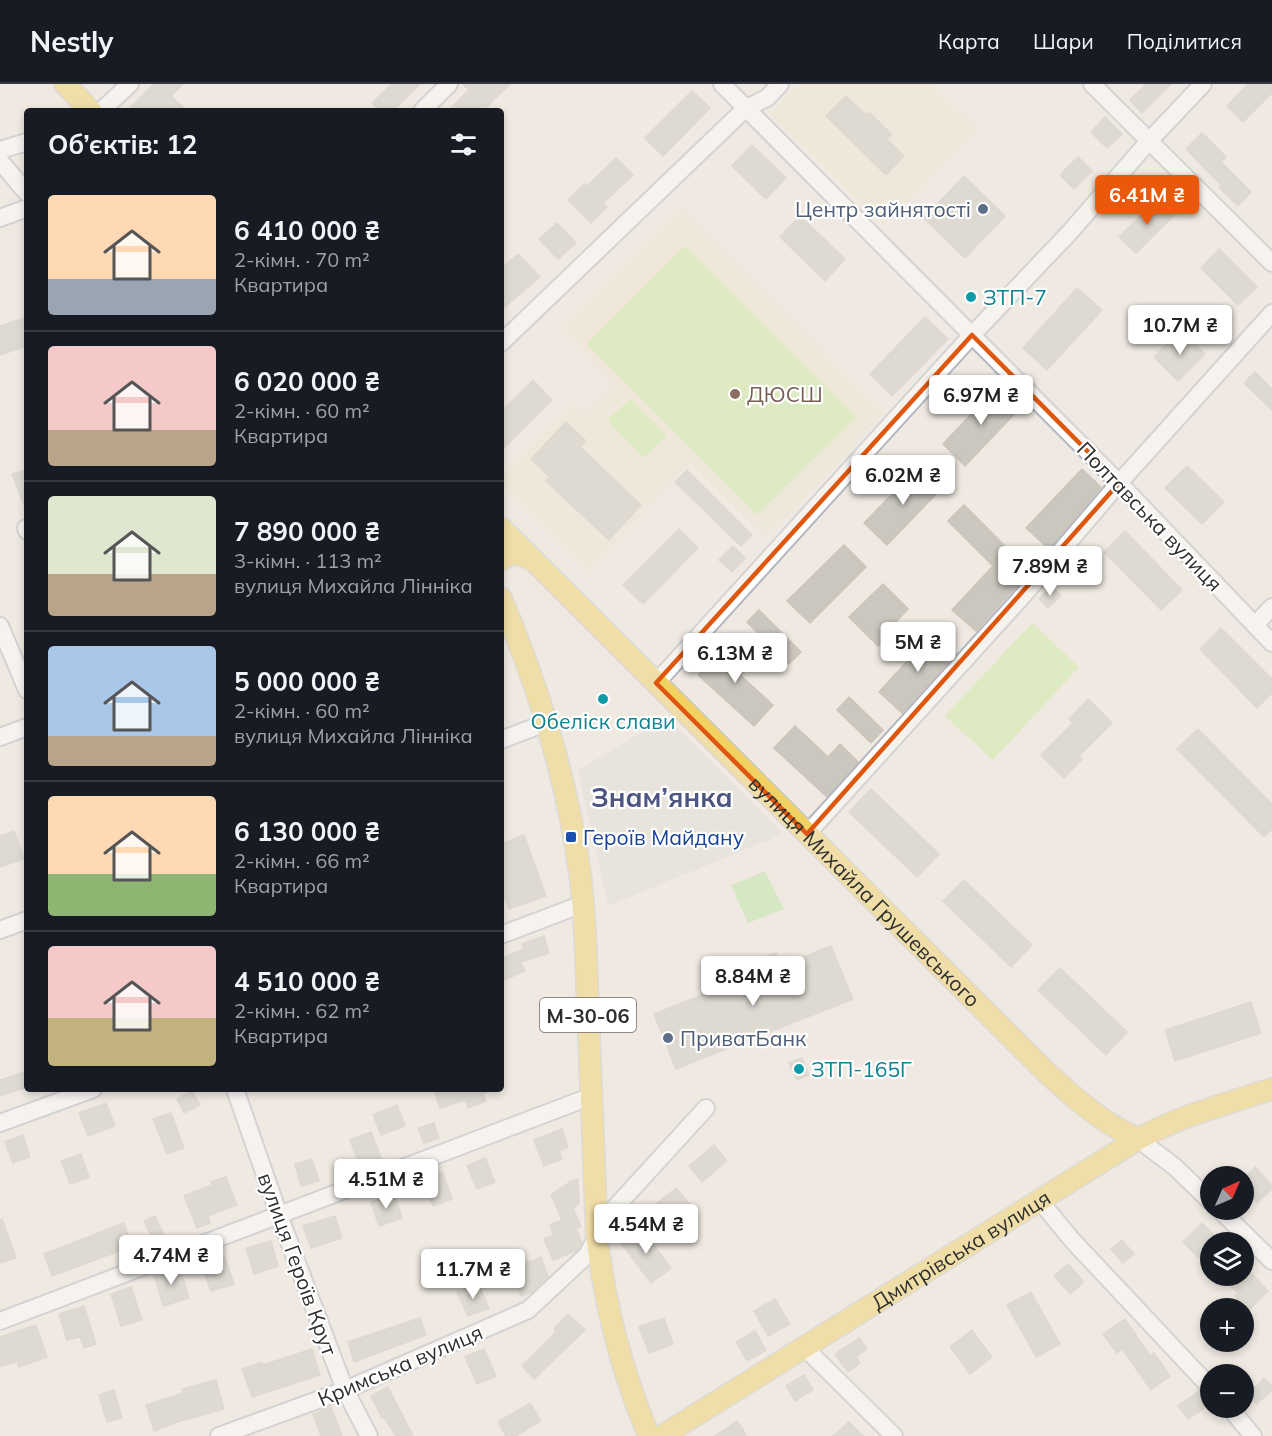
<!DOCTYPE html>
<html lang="uk">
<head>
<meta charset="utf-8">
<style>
  body { margin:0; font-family:Mulish,sans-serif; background:#242831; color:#f1f3f6; height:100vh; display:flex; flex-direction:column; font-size:22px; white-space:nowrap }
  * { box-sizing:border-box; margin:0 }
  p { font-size:20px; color:#9ea1a6 }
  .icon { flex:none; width:33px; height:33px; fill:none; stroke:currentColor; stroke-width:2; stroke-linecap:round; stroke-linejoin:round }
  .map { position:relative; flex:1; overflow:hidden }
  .panel { position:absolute; left:24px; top:24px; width:480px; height:984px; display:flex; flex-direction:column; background:#171b24; border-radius:6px; box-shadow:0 3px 9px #0003 }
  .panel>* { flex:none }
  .needle { width:39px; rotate:45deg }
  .fabs { position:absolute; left:1200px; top:1082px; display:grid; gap:12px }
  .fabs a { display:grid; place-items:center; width:54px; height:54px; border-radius:50%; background:#171b24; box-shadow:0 3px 9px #0003; font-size:30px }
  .price { position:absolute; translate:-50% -51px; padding:0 14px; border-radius:6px; background:#fff; color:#222; font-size:20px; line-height:39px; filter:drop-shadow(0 2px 3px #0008) }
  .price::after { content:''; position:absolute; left:50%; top:36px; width:18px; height:14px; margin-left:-9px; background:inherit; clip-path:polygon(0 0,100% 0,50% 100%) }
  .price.on { background:#ea580c; color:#fff }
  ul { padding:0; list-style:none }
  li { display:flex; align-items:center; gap:18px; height:150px; padding:0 24px }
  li+li { border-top:2px solid #363941 }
  li span { display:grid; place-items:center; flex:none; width:168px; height:120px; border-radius:6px; color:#555 }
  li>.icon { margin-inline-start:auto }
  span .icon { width:72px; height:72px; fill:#fffc; stroke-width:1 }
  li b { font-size:26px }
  h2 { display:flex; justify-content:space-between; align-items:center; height:72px; padding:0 24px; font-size:26px }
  header { display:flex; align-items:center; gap:36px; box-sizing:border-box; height:84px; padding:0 30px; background:#171b24; border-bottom:2px solid #363941 }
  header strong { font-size:28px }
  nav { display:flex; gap:33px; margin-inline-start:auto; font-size:21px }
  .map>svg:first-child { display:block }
</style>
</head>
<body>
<header>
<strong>Nestly</strong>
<nav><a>Карта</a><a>Шари</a><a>Поділитися</a></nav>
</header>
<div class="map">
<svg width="1272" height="1352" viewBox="0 0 1272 1352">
  <rect width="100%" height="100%" fill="#efe9e1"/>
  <!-- education -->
  <g fill="#f0e6d1">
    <path d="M800,0H932L978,45L883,141L771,30Z"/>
    <path d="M682,124L885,329L767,453L690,379L588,487L501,399V390L574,320L584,329L615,300L560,244Z"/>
  </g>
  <!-- green -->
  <path fill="#b6e59e" d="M765,787L784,825L748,839L731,801Z"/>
  <!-- pitch -->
  <g fill="#c9ec9a">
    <path d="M685,162L856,333L757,431L587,260Z"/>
    <path d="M630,315L667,351L644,374L607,337Z"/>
    <path d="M1032,539L1079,583L993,676L945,632Z"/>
  </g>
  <!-- plaza -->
  <path fill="#dfdcd8" d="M667,634L783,750L608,822L578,686Z"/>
  <!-- building -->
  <g fill="#cbc7bf" stroke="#cbc5ba" stroke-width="1.5">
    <path d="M154,0H183L171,12L187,27H127Z"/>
    <path d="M392,0H420L393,27H380L372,19Z"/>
    <path d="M463,0H510L482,27H448L469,6Z"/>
    <path d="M1147,0H1171L1142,29L1130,16Z"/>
    <path d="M1248,0H1272V9L1243,38L1227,22Z"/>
    <path d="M692,7L710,24L663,72L645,54Z"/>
    <path d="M846,12L866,31L869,28L891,50L887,55L904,72L886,91L826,32Z"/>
    <path d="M1105,33L1122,50L1107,64L1091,48Z"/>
    <path d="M1202,49L1226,73L1221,78L1251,108L1238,122L1219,103L1221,101L1186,65Z"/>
    <path d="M752,61L786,94L766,115L732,82Z"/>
    <path d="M1078,73L1092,87L1074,105L1060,91Z"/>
    <path d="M616,74L633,91L603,119L607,123L591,139L568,116L584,100L586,103Z"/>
    <path d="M964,92L1005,132L965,174L924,134Z"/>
    <path d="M1158,115L1174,131L1136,169L1119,153Z"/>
    <path d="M800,132L845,175L825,197L780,153Z"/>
    <path d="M557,139L576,159L558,175L539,155Z"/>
    <path d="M1219,165L1257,203L1238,221L1201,184Z"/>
    <path d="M518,170L540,193L501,226V185Z"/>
    <path d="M1077,204L1102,226L1047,286L1023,264Z"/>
    <path d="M27,233V262L0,271V242Z"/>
    <path d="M925,233L948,255L892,312L870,290Z"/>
    <path d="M1181,246L1205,270L1178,297L1154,273Z"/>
    <path d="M1255,288L1272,305V326L1244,299Z"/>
    <path d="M533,296L552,316L501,367V328Z"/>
    <path d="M997,303L1020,324L965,382L943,360Z"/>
    <path d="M566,338L586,357L580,363L641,421L609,456L546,397L550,393L531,375Z"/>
    <path d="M920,382L942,404L887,461L864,439Z"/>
    <path d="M1187,382L1224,418L1202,440L1165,404Z"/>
    <path d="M1082,385L1101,403L1049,465L1026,444Z"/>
    <path d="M27,386V426H26L12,390Z"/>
    <path d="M687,386L752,451L741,462L675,398Z"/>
    <path d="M964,421L1030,487L976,547L952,526L993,482L948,437Z"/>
    <path d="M679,445L698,464L643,520L623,501Z"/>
    <path d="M1125,447L1182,506L1161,526L1104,468Z"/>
    <path d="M844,461L866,483L810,539L787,517Z"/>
    <path d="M733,462L745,474L732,488L719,476Z"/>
    <path d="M883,500L908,525L888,546L891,549L878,562L849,533Z"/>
    <path d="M1051,502L1061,511L1048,524L1039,515Z"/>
    <path d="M759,526L801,568L789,580L747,538Z"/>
    <path d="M1221,544L1272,595V609L1257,624L1200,565Z"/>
    <path d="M933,549L956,570L902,629L879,608Z"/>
    <path d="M730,557L752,578L740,591L773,621L754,642L698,591Z"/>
    <path d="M849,613L883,646L871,659L837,626Z"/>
    <path d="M1088,615L1112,639L1079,672L1082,675L1064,694L1041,671L1073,639L1069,635Z"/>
    <path d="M795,642L828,673L840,660L858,678L827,713L774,664Z"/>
    <path d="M1198,645L1272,720V745L1264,753L1177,665Z"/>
    <path d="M871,705L939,770L917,793L849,728Z"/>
    <path d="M14,747L24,775L0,783V752Z"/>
    <path d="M524,751L546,812L509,825L501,802V760Z"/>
    <path d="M964,796L1032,861L1011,883L943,817Z"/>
    <path d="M544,852L549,869L521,878L525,887L501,897V874L524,865L522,860Z"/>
    <path d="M831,862L853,915L676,985L654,930L769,885L765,873L776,869L781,882Z"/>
    <path d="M1060,884L1127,948L1106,971L1038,906Z"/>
    <path d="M1251,918L1261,949L1175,977L1165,946Z"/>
    <path d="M802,974L809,991L797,996L789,979Z"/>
    <path d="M27,987V1003L0,1012V996Z"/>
    <path d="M434,1005H490V1007L483,1010L486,1017L468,1024L465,1016L440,1024Z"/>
    <path d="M192,1007L200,1021L184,1029L177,1015Z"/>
    <path d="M106,1019L115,1042L88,1052L79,1029Z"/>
    <path d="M397,1021L405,1042L381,1051L373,1031Z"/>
    <path d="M171,1029L184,1064L167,1070L153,1035Z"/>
    <path d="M434,1039L439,1054L424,1059L418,1044Z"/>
    <path d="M562,1045L568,1063L559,1067L562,1075L544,1082L534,1056Z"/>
    <path d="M371,1048L381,1074L360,1082L350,1056Z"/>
    <path d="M23,1051L30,1073L13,1079L5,1058Z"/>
    <path d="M714,1061L727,1077L702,1098L689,1082Z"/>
    <path d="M81,1070L89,1093L70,1100L61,1077Z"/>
    <path d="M485,1074L495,1098L477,1105L467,1082Z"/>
    <path d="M312,1075L319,1097L301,1102L295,1080Z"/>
    <path d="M1255,1083L1272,1102V1105L1257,1119L1244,1105V1094Z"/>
    <path d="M443,1089L452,1115L433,1122L423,1096Z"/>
    <path d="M226,1093L237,1121L208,1132L210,1139L197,1144L184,1112L212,1101L211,1098Z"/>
    <path d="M578,1095L579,1119L573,1124L581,1142L576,1145L582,1159L576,1167L553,1176L544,1155L554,1151L550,1141L562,1136L551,1111L570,1098Z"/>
    <path d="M676,1104L691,1122L672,1138L657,1119Z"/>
    <path d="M394,1110L402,1134L379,1142L371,1118Z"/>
    <path d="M155,1132L164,1151L153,1156L144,1137Z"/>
    <path d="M335,1132L342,1154L311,1164L303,1142Z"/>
    <path d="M2,1135L16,1174L0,1179V1136Z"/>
    <path d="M124,1139L132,1164L119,1167L52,1192L44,1170Z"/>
    <path d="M1202,1139L1217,1154L1210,1158V1161L1198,1173L1183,1158Z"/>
    <path d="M641,1144L671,1184L651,1199L621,1159Z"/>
    <path d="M1122,1156L1134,1170L1123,1179L1111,1165Z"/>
    <path d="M271,1157L278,1182L254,1190L246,1164Z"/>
    <path d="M224,1171L234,1200L211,1207L201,1179Z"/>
    <path d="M541,1173L548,1193L532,1208L521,1212L510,1186Z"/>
    <path d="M1068,1180L1084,1198L1070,1210L1054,1192Z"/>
    <path d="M179,1182L189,1214L163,1222L154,1190Z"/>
    <path d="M1244,1182L1268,1207L1249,1226L1235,1212L1238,1209L1220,1191H1244Z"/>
    <path d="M478,1199L489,1224L468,1232L457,1208Z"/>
    <path d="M131,1203L142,1236L121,1242L111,1210Z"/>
    <path d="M1031,1208L1060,1260L1036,1273L1007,1221Z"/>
    <path d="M775,1215L790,1240L768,1252L754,1227Z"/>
    <path d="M84,1222L96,1260L84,1264L80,1253L67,1256L59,1230Z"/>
    <path d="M568,1230L585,1246L534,1295L522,1282L556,1248L554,1245Z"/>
    <path d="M420,1234L426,1251L354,1278L348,1258Z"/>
    <path d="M664,1234L673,1260L649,1269L639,1243Z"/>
    <path d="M1125,1235L1150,1272L1154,1269L1170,1292L1151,1306L1122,1265L1117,1269L1103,1250Z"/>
    <path d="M36,1241L47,1273L19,1283L17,1277L0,1283V1253Z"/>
    <path d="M972,1246L992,1273L970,1290L950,1263Z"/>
    <path d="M755,1247L766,1266L747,1277L736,1258Z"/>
    <path d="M859,1254L867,1265L856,1273L860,1279L848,1288L835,1270Z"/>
    <path d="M312,1265L320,1291L252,1313L242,1285L262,1278L263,1281Z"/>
    <path d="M484,1265L496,1292L477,1300L465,1273Z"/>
    <path d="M804,1291L813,1306L795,1317L786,1302Z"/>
    <path d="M1264,1294L1272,1303V1306L1257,1320L1248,1311Z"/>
    <path d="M216,1296L224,1325L177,1338L154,1347L146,1321L183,1309L182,1305Z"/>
    <path d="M388,1303L413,1352H396L384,1333L382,1334L371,1312Z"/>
    <path d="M114,1306L122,1334L107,1338L99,1311Z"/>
    <path d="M1199,1307L1209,1321L1188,1335L1178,1322Z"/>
    <path d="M530,1319L541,1337L516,1352H506L498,1338Z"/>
    <path d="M331,1323L342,1352H321L313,1330Z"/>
    <path d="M737,1337L747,1352H715Z"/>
    <path d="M849,1338L863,1352H833Z"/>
  </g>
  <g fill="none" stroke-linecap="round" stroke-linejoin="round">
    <defs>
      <g id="minor">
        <path d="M722,0L1119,399L1272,559"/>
        <path d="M1092,0L1272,179"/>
        <path d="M101,27L130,0"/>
        <path d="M422,27L449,0"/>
        <path d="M0,66L27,58"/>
        <path d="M0,77L27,109"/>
        <path d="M0,134L27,124"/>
        <path d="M501,259L746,24L767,14L780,0"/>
        <path d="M26,444L27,447"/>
        <path d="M1255,541L1272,523"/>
        <path d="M0,542L27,606"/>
        <path d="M656,599L972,251L1070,148L1149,57L1203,0"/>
        <path d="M0,653L27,643"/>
        <path d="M501,656L548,638"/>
        <path d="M807,750L1019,516L1119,399L1272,229"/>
        <path d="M0,846L27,836"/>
        <path d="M501,851L572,824L584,823"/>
        <path d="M235,1005L279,1131L345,1306L369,1352"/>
        <path d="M0,1039L93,1005"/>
        <path d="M1138,1055L1175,1083L1210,1117"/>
        <path d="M1040,1117L1072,1156L1210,1303"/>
        <path d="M1219,1125L1272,1177"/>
        <path d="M0,1237L592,1012"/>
        <path d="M804,1263L894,1352"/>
        <path d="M1229,1323L1253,1352"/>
        <path d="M219,1352L345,1306L528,1226L587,1171L611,1128L706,1024"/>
      </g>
      <g id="major">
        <path d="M65,0L91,27"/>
        <path id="s1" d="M501,444L1047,989C1077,1016 1101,1038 1138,1055"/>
        <path d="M501,476C512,466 520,470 532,476"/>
        <path d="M501,514C539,605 566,691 580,789C586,834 586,880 588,926C591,1002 594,1078 597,1154C605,1222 622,1288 649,1352"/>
        <path id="s2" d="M662,1352L1138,1055C1180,1032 1226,1020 1272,1005"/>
      </g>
    </defs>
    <!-- minor casing -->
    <use href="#minor" stroke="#b4b7c1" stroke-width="20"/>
    <!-- major casing -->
    <use href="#major" stroke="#c9c9c9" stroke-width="24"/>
    <!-- minor -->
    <use href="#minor" stroke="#fff" stroke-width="16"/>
    <!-- major -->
    <use href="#major" stroke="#f2d163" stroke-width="21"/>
  </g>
  <!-- marked area -->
  <path d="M0 0H1272V1352H0ZM972,251L1119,399L807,750L656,599Z" fill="#efe9e1" fill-opacity=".55" fill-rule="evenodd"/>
  <path fill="none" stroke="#df570e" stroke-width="4.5" stroke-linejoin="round" d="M972,251L1119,399L807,750L656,599Z"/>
  <!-- markers -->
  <g fill="#5c6f8a" stroke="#fff" stroke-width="2">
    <circle cx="983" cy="125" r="6"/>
    <circle cx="668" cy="954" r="6"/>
  </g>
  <g fill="#0f9aa8" stroke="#fff" stroke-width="2">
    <circle cx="971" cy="213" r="6"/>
    <circle cx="603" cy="615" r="6"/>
    <circle cx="799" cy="985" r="6"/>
  </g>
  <circle fill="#8d6e63" stroke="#fff" stroke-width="2" cx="735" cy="310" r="6"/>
  <rect fill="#1a4fb4" stroke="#fff" stroke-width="2" x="565" y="747" width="12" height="12" rx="3"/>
  <g text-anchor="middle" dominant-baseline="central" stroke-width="4.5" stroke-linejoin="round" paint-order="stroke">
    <!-- shield labels -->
    <rect fill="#fff" stroke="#6d6d6d" stroke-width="1.5" x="540" y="914" width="96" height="34" rx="4.5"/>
    <g font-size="20" font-weight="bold" fill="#2e2e2e">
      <text x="588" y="931">М-30-06</text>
    </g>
    <!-- service labels -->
    <g font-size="21" fill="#4e5e75" stroke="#fff" text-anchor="end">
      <text x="971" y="125">Центр зайнятості</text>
      <text x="680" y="954" text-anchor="start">ПриватБанк</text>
    </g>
    <!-- culture labels -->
    <g font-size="21" fill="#0d838f" stroke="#fff" text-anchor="start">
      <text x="983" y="213">ЗТП-7</text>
      <text x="603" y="637" text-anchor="middle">Обеліск слави</text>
      <text x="811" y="985">ЗТП-165Г</text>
    </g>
    <!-- education labels -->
    <g font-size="21" fill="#785e54" stroke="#fff" text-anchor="start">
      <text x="747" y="310">ДЮСШ</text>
    </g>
    <!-- street labels -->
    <g font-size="21" fill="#2e2e2e" stroke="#fff">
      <text transform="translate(1150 432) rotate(46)">Полтавська вулиця</text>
      <text stroke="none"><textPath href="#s1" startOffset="514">вулиця Михайла Грушевського</textPath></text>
      <text stroke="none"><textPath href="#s2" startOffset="352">Дмитрівська вулиця</textPath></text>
      <text transform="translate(298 1180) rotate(70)">вулиця Героїв Крут</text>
      <text transform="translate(400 1281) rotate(-23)">Кримська вулиця</text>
    </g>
    <!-- transit labels -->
    <g font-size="21" fill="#164399" stroke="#fff" text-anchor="start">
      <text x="583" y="753">Героїв Майдану</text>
    </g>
    <!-- district labels -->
    <g font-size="27" font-weight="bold" fill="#4d5680" stroke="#fff">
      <text x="662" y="713">Знам’янка</text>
    </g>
  </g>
</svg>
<div class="fabs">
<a><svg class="needle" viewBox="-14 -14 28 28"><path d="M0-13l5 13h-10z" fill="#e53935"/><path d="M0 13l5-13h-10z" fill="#9ea1a6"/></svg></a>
<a><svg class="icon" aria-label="layers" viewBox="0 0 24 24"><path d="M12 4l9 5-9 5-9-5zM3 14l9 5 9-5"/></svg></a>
<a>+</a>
<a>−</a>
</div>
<b class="price on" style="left:1147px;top:142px">6.41M ₴</b>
<b class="price" style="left:1180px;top:272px">10.7M ₴</b>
<b class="price" style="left:981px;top:342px">6.97M ₴</b>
<b class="price" style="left:903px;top:422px">6.02M ₴</b>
<b class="price" style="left:1050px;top:513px">7.89M ₴</b>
<b class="price" style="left:918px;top:589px">5M ₴</b>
<b class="price" style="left:735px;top:600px">6.13M ₴</b>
<b class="price" style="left:753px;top:923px">8.84M ₴</b>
<b class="price" style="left:386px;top:1126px">4.51M ₴</b>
<b class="price" style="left:646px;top:1171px">4.54M ₴</b>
<b class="price" style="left:171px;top:1202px">4.74M ₴</b>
<b class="price" style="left:473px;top:1216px">11.7M ₴</b>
<section class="panel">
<h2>Об’єктів: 12<svg class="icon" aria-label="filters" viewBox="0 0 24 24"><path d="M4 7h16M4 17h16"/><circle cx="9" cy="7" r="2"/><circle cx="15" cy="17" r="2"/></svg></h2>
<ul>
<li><span style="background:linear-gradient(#ffd9b3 70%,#9aa5b1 0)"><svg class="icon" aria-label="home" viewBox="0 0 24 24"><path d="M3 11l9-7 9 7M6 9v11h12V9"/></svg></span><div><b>6 410 000 ₴</b><p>2-кімн. · 70 m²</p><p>Квартира</p></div></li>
<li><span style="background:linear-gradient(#f6c9c9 70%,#b9a48a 0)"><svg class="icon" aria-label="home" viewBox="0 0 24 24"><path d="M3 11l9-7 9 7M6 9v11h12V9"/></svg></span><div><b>6 020 000 ₴</b><p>2-кімн. · 60 m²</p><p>Квартира</p></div></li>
<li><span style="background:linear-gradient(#dfe7d0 65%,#b9a48a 0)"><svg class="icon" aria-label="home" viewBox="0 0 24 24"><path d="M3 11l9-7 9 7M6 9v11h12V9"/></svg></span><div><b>7 890 000 ₴</b><p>3-кімн. · 113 m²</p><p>вулиця Михайла Лінніка</p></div></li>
<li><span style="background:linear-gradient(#a9c7e8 75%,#b9a48a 0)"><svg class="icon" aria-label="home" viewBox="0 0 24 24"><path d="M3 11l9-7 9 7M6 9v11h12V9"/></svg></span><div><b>5 000 000 ₴</b><p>2-кімн. · 60 m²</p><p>вулиця Михайла Лінніка</p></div></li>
<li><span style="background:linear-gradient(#ffd9b3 65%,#8fb573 0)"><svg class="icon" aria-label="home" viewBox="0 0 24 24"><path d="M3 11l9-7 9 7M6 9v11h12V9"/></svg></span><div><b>6 130 000 ₴</b><p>2-кімн. · 66 m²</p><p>Квартира</p></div></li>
<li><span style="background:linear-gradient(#f6c9c9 60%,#c2b280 0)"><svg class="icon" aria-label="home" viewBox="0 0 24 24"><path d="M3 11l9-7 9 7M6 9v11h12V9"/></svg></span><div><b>4 510 000 ₴</b><p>2-кімн. · 62 m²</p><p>Квартира</p></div></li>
</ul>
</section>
</div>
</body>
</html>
